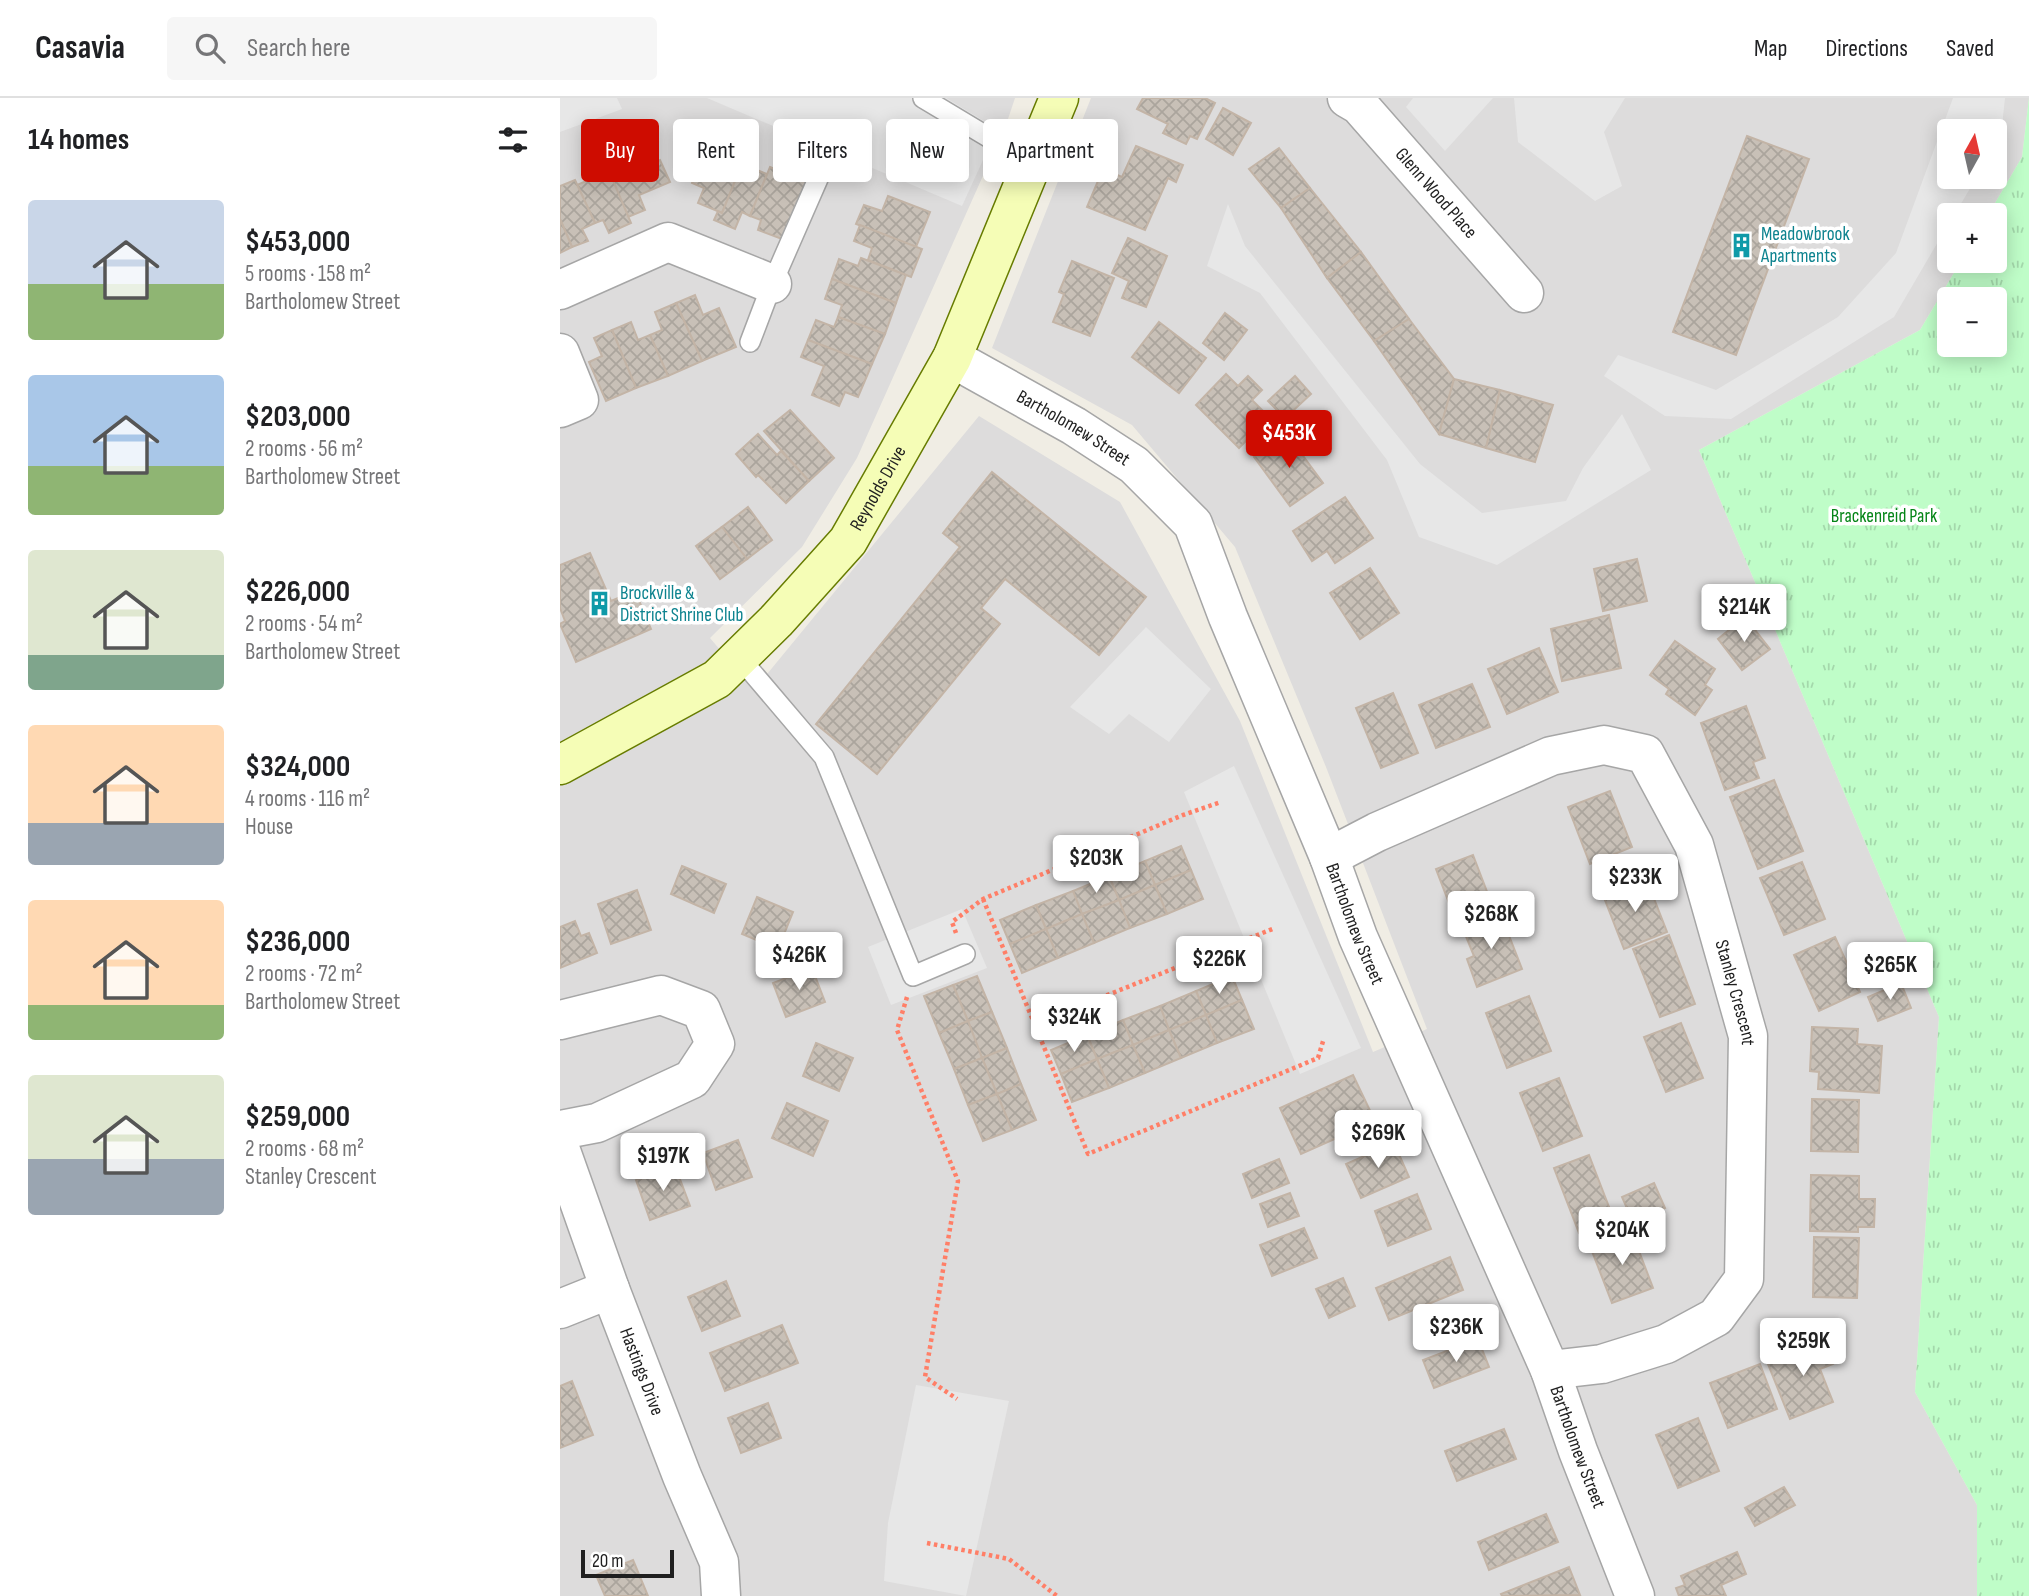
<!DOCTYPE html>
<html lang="en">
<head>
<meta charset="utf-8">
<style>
  body { margin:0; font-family:"Sofia Sans Condensed",sans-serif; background:#f6f6f6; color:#202124; height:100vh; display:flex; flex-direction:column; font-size:26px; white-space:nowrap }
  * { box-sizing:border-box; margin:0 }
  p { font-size:23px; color:#757577 }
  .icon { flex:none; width:38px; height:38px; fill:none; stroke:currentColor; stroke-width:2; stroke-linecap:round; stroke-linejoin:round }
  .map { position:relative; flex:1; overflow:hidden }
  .sheet { display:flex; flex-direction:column; background:#fff; width:560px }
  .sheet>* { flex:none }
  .guide { position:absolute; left:21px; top:21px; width:665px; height:63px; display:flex; gap:14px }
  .needle { width:46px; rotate:8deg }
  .fabs { position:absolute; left:1377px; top:21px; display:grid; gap:14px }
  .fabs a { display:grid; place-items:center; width:70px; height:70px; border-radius:7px; background:#fff; box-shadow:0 4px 18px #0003; font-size:35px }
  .scale { position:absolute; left:21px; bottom:18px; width:93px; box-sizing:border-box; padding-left:7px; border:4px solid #1f1f1f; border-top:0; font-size:19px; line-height:24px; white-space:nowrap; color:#1f1f1f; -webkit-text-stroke:5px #fff; paint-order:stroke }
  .price { position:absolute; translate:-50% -60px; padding:0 16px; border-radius:7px; background:#fff; color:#222; font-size:23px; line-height:46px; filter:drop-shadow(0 2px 4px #0008) }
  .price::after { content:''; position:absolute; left:50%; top:42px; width:21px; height:16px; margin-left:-10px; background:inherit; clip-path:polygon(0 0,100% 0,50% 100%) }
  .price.on { background:#ce0c00; color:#fff }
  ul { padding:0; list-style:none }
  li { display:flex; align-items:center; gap:21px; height:175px; padding:0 28px }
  li span { display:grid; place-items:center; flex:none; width:196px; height:140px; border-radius:7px; color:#555 }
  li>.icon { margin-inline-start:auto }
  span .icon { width:84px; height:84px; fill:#fffc; stroke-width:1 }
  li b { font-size:30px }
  h2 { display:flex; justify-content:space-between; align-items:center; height:84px; padding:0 28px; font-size:30px }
  .tag { padding:0 24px; border-radius:7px; background:#fff; box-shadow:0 4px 18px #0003; font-size:24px; line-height:63px }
  .tag.on { background:#ce0c00; color:#fff }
  header { display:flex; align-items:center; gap:42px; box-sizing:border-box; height:98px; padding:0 35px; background:#fff; border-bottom:2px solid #e0e0e0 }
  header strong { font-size:33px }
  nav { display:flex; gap:38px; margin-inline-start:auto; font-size:24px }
  .search { width:490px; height:63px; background:#f6f6f6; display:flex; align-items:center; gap:18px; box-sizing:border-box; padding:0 24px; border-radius:7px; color:#757577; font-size:26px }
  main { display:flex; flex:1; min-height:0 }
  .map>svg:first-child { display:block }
</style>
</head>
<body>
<header>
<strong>Casavia</strong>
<div class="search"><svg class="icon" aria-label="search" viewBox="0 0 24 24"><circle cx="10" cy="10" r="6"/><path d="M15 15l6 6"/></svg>Search here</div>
<nav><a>Map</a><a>Directions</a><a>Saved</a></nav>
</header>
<main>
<section class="sheet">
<h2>14 homes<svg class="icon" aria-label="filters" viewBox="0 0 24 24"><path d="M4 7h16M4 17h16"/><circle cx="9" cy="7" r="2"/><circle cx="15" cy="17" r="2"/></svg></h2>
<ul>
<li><span style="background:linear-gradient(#c9d6e8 60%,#8fb573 0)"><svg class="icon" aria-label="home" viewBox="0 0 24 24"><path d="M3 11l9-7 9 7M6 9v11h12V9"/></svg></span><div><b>$453,000</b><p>5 rooms · 158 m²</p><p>Bartholomew Street</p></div></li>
<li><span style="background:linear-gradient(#a9c7e8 65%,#8fb573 0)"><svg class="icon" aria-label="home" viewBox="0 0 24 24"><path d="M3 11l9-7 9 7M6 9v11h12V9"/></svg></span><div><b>$203,000</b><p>2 rooms · 56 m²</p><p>Bartholomew Street</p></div></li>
<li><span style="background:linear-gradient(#dfe7d0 75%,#7fa58c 0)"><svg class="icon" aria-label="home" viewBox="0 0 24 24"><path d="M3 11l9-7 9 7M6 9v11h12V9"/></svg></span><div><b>$226,000</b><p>2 rooms · 54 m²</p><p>Bartholomew Street</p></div></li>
<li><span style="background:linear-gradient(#ffd9b3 70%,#9aa5b1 0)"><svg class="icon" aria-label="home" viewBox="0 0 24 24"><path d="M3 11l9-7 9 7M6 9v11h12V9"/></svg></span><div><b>$324,000</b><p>4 rooms · 116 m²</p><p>House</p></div></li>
<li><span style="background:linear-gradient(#ffd9b3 75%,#8fb573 0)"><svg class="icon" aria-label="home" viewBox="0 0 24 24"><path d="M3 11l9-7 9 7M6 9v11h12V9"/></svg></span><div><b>$236,000</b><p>2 rooms · 72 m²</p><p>Bartholomew Street</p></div></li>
<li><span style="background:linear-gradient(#dfe7d0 60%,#9aa5b1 0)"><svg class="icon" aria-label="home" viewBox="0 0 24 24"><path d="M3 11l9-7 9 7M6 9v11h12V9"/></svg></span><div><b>$259,000</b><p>2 rooms · 68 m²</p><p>Stanley Crescent</p></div></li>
</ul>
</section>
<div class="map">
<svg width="1469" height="1498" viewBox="0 0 1469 1498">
  <defs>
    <pattern id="park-tufts" width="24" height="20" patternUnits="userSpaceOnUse" patternTransform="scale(1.75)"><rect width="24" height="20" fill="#bffdc8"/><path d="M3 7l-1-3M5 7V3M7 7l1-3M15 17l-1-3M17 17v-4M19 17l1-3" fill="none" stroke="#a4d8ab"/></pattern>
    <pattern id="building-cross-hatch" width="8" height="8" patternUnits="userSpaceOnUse" patternTransform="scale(1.75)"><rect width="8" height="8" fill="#c8c0b7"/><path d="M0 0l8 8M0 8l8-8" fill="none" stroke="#aba59d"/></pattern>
  </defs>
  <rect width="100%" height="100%" fill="#f0ede4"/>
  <!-- residential -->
  <path fill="#dddcdc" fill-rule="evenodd" d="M0,0H455L447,24L297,360L242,449L150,540L194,592L419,318L560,404L680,623L813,954L867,931L766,669L675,449L572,327L432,250L531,0H1469L1462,59L1428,117H1390V163H1401L1360,232L1139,352L1379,919L1355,1294L1417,1407V1498H0ZM1390,33H1435V79H1390Z"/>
  <!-- park -->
  <path fill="url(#park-tufts)" fill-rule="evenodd" d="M1469,0V1498H1417V1407L1355,1294L1379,919L1139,352L1360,232L1401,163H1435V117H1428L1462,59ZM1390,201H1435V247H1390Z"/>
  <!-- parking -->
  <g fill="#e7e7e7">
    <path d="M0,0H57L62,11L0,34Z"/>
    <path d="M147,0H386L437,31L402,108Z"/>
    <path d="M853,0H933L885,53L846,9Z"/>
    <path d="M954,0H1065L1044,34L1062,88L1035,103L958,44Z"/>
    <path d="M1393,0H1445L1441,37L1435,47V33H1390V79H1417L1394,117H1390L1389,125L1334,219L1171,321L1105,318L1044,278L1058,257L1156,292L1278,219L1336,155Z"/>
    <path d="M668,106L685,148L860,366L922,415L1006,403L1023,370L1062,316L1091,372L937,467L859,439L827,362L700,195L647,168Z"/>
    <path d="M586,529L651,591L609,644L569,616L549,636L510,609Z"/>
    <path d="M674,668L801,950L740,976L624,694Z"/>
    <path d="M402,811L427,870L331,907L308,849Z"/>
    <path d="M356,1287L449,1303L406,1498L324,1483L328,1425Z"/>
  </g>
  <!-- building -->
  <g fill="url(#building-cross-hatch)" stroke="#c3b4a6" stroke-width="2">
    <path d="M583,0H645L655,5L637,41L630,38L626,46L603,35L608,26L577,11Z"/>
    <path d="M663,10L691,25L673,57L646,41Z"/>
    <path d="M1187,38L1249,61L1176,257L1113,234Z"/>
    <path d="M148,44L185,59L162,115L138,105L144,90L132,85Z"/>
    <path d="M576,48L623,67L616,84L608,80L585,132L527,109L543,71L562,79Z"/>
    <path d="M719,50L750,90L721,110L689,71Z"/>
    <path d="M82,52L88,67L100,62L110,84L79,97L85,112L68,119L46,68Z"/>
    <path d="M182,66L207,76L190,118L182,114L175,131L154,122L158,113L162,115Z"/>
    <path d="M210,69L246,84L222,141L198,132L201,122L190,118Z"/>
    <path d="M49,73L71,125L49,135L43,122L35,125L17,87Z"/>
    <path d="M15,82L35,125L22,131L28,143L12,149L0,121V88Z"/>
    <path d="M750,90L801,154L767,180L721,110Z"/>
    <path d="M328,98L370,114L356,149L296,126L304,107L322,113Z"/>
    <path d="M0,121L12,149L0,155Z"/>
    <path d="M300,127L362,151L351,179L308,162L312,150L294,143Z"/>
    <path d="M568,140L607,158L586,209L562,200L569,183L552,175Z"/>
    <path d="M801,154L849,221L814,243L767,180Z"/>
    <path d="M301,160L346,177L336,205L272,181L279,161L298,168Z"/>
    <path d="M512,163L554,180L530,238L493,224L504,196L499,194Z"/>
    <path d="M272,181L336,205L325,236L278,219L282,207L265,201Z"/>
    <path d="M135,197L143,217L159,210L176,249L142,263L116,205Z"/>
    <path d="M116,205L142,263L108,278L90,237L102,232L95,214Z"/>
    <path d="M665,215L687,232L664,262L643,245Z"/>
    <path d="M278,219L325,236L312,266L248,242L256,222L274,229Z"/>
    <path d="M849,221L894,281L879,336L814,243Z"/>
    <path d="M71,224L78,242L90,237L108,278L76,290L52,232Z"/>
    <path d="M599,224L646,260L619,295L572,259Z"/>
    <path d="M52,232L76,290L46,303L29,264L42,258L34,240Z"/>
    <path d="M248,242L312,266L298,299L285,294L279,308L252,297L264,268L241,259Z"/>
    <path d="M666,276L678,288L688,278L702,292L692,302L709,319L679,350L636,307Z"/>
    <path d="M735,278L751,296L725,320L708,303Z"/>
    <path d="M894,281L940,292L926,350L879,336Z"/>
    <path d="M940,292L993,307L975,364L926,350Z"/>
    <path d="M230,312L274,360L249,383L204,333Z"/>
    <path d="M198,336L217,357L221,353L249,383L226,405L198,377L196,379L176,356Z"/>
    <path d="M727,336L763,385L730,408L694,359Z"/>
    <path d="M432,374L586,499L539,557L445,481L421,510L440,526L317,676L256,626L400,449L383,435Z"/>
    <path d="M785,399L813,440L775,465L767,453L752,463L733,433Z"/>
    <path d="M188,409L212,442L187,461L162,429Z"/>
    <path d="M162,429L187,461L160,481L136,448Z"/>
    <path d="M30,455L51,503L75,493L91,531L16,564L0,526L5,523L0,510V467Z"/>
    <path d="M1077,461L1087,503L1043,513L1034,471Z"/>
    <path d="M810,470L839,515L800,541L770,495Z"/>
    <path d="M1049,517L1061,570L1002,583L991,531Z"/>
    <path d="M1185,519L1210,551L1182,572L1158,541Z"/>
    <path d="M1115,543L1155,571L1145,587L1152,592L1135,617L1106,596L1109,591L1090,577Z"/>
    <path d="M979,550L998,594L947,616L928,571Z"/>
    <path d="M912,586L930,629L876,650L859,607Z"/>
    <path d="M833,595L858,655L821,670L796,610Z"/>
    <path d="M1186,608L1205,660L1193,664L1199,680L1165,692L1141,625Z"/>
    <path d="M1214,682L1243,753L1198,771L1170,699Z"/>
    <path d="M1050,693L1072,749L1030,766L1008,709Z"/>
    <path d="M621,748L631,772L595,787L585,763Z"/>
    <path d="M913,757L934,812L897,826L876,771Z"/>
    <path d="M585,763L595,787L559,802L549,778Z"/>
    <path d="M1242,764L1265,821L1224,837L1200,780Z"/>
    <path d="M122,768L166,786L154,815L111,796Z"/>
    <path d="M631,772L643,801L607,816L595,787Z"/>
    <path d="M549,778L559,802L522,816L513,793Z"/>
    <path d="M1086,780L1107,834L1064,851L1043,797Z"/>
    <path d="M595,787L607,816L570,830L559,802Z"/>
    <path d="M77,792L91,832L51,846L38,806Z"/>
    <path d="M513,793L522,816L486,831L476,807Z"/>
    <path d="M197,799L233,814L218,851L182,836Z"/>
    <path d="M559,802L570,830L534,845L522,816Z"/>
    <path d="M476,807L486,831L450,846L440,822Z"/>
    <path d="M522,816L534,845L498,860L486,831Z"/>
    <path d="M941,817L962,871L917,889L907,861L914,858L903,831Z"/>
    <path d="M15,823L21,838L29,835L37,855L0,870V829Z"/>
    <path d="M486,831L498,860L462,875L450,846Z"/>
    <path d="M1109,837L1135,906L1100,919L1073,851Z"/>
    <path d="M1275,839L1300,894L1259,913L1234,857Z"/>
    <path d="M252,870L265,904L226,919L213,885Z"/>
    <path d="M417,878L432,914L408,923L393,887Z"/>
    <path d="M672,878L682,902L646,917L636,893Z"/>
    <path d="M1341,885L1351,910L1318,923L1308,899Z"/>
    <path d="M393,887L408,923L379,935L364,898Z"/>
    <path d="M636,893L646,917L609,932L600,908Z"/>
    <path d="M969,898L991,953L947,970L926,915Z"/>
    <path d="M682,902L694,931L657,945L646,917Z"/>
    <path d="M600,908L609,932L573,947L563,922Z"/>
    <path d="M432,914L447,950L422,960L408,923Z"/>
    <path d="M646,917L657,945L621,960L609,932Z"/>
    <path d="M563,922L573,947L537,961L527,937Z"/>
    <path d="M408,923L422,960L394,971L379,935Z"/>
    <path d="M1121,925L1143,980L1106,994L1084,939Z"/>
    <path d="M1252,929L1298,931L1297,946L1322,948L1319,995L1258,991L1259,974L1250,973Z"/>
    <path d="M609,932L621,960L585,975L573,947Z"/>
    <path d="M527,937L537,961L501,976L491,952Z"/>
    <path d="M256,945L293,960L279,993L243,978Z"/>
    <path d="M573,947L585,975L549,990L537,961Z"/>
    <path d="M447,950L461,986L437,996L422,960Z"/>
    <path d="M422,960L437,996L408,1007L394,971Z"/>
    <path d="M537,961L549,990L512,1004L501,976Z"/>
    <path d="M793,977L815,1023L741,1056L720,1010Z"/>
    <path d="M999,980L1022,1038L983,1053L960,995Z"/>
    <path d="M461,986L476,1022L452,1032L437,996Z"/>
    <path d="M437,996L452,1032L423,1043L408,1007Z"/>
    <path d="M1252,1001L1299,1002L1298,1054L1251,1053Z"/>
    <path d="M227,1005L268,1023L253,1058L212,1040Z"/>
    <path d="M178,1042L192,1079L156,1092L143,1055Z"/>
    <path d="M834,1045L849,1079L801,1100L786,1066Z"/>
    <path d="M1029,1057L1054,1122L1019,1135L994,1070Z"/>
    <path d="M719,1061L729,1085L692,1100L683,1076Z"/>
    <path d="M115,1068L130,1108L90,1122L76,1082Z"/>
    <path d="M1251,1077L1299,1078V1101H1315L1314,1129H1298V1134L1250,1133Z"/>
    <path d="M1094,1085L1105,1110L1073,1124L1062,1099Z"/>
    <path d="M730,1095L739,1118L708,1129L700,1106Z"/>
    <path d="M857,1096L871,1131L828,1148L815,1113Z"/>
    <path d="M744,1130L757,1160L712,1178L700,1147Z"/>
    <path d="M1071,1132L1093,1190L1052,1205L1030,1148Z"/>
    <path d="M1254,1139L1299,1140L1297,1200L1253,1199Z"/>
    <path d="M890,1159L903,1192L829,1222L816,1190Z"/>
    <path d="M783,1180L795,1208L769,1220L756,1191Z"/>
    <path d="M166,1183L180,1218L142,1233L128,1199Z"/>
    <path d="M222,1227L238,1265L165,1293L150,1255Z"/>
    <path d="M1261,1238L1273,1266L1260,1271L1273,1304L1230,1321L1208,1266L1231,1257L1229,1252Z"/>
    <path d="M918,1241L929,1269L874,1290L863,1262Z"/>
    <path d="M1200,1266L1217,1311L1168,1330L1150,1285Z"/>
    <path d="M12,1283L33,1337L0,1350V1288Z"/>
    <path d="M208,1305L221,1340L181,1355L168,1320Z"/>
    <path d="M1138,1320L1159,1373L1118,1390L1096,1337Z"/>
    <path d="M944,1331L956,1361L897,1383L885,1353Z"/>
    <path d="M1224,1389L1235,1407L1195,1428L1185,1410Z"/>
    <path d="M986,1416L998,1444L929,1472L918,1444Z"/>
    <path d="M1177,1454L1186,1476L1161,1487L1166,1498H1119L1116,1490L1125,1487L1121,1478Z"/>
    <path d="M73,1462L88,1498H45L36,1477Z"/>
    <path d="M1009,1469L1020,1497L942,1498L941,1496Z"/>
  </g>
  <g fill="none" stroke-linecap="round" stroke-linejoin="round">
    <defs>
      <g id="lane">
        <path d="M363,0L473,66"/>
        <path d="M190,244L212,186L261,74"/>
        <path d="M179,559L264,659L353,878L405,856"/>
      </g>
      <g id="street">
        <path id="s1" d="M787,0L799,7L964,195"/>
        <path d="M0,192L108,144L212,186"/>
        <path d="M0,255L19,302L0,310"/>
        <path id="s2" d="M392,260L514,328L574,367L633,426L668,519L769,759L798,839L990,1272L1018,1353L1075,1498"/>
        <path id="s3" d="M769,759L817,734L991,658L1044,647L1085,656L1134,747L1188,938L1184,1181L1156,1219L1106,1246L1042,1266L990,1272"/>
        <path d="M0,922L101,897L141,912L155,946L132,981L37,1025L0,1032"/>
        <path id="s4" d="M0,1050L50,1191L122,1378L159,1464L161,1498"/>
        <path d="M0,1211L50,1191"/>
      </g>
      <g id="secondary">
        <path id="s5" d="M0,667L157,581L216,523L288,443L392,260L499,0"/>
      </g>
    </defs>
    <!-- lane casing -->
    <use href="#lane" stroke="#a6a6a6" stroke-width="22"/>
    <!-- street casing -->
    <use href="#street" stroke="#a6a6a6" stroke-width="41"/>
    <!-- secondary casing -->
    <use href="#secondary" stroke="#677c00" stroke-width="41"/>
    <!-- path -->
    <g stroke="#ff7f67" stroke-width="4.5" stroke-dasharray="3.5 3.5" stroke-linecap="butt">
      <path d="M423,801L528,1056L758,960L764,940"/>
      <path d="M396,835L392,824L423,801L623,717L661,704"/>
      <path d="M347,899L337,932L398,1083L365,1279L397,1301"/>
      <path d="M475,926L715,830"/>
      <path d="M367,1445L449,1461L497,1498"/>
    </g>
    <!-- lane -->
    <use href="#lane" stroke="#fff" stroke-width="19"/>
    <!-- street -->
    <use href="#street" stroke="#fff" stroke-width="38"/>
    <!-- secondary -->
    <use href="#secondary" stroke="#f5fdb6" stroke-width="38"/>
  </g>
  <!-- icons -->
  <defs>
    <symbol id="building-bare" viewBox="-9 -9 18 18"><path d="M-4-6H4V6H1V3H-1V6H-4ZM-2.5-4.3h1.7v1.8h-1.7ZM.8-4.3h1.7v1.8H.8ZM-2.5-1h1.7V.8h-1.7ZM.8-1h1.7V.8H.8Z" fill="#0f9aa8" stroke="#fff" stroke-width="2.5" paint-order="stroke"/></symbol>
  </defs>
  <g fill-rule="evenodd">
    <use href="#building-bare" x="1164" y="130" width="35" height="35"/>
    <use href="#building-bare" x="22" y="488" width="35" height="35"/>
  </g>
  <g text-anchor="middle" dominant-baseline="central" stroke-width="7" stroke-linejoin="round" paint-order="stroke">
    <!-- street labels -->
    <g font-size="19" fill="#1f1f1f" stroke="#fff">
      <text stroke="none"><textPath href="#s1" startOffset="131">Glenn Wood Place</textPath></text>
      <text stroke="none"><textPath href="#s2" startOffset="140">Bartholomew Street</textPath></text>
      <text stroke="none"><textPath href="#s5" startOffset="430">Reynolds Drive</textPath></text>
      <text stroke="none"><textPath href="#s2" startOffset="726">Bartholomew Street</textPath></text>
      <text stroke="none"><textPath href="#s3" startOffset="597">Stanley Crescent</textPath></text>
      <text stroke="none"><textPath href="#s4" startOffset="238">Hastings Drive</textPath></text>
      <text stroke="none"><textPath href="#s2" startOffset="1295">Bartholomew Street</textPath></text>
    </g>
    <!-- culture labels -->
    <g font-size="19" fill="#0d838f" stroke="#fff" text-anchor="start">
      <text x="1201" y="136">Meadowbrook<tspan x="1201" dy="22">Apartments</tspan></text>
      <text x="60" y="495">Brockville &amp;<tspan x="60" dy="22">District Shrine Club</tspan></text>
    </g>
    <!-- park labels -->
    <g font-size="19" fill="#058517" stroke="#fff">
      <text x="1324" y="418">Brackenreid Park</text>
    </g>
  </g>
</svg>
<div class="fabs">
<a><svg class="needle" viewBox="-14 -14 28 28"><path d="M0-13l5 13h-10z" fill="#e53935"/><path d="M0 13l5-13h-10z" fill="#757577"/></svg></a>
<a>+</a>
<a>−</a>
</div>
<div class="scale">20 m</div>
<b class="price on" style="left:729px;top:372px">$453K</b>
<b class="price" style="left:1184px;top:546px">$214K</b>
<b class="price" style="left:536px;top:797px">$203K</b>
<b class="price" style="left:1075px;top:816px">$233K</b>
<b class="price" style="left:931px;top:853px">$268K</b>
<b class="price" style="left:239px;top:894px">$426K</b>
<b class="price" style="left:659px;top:898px">$226K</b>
<b class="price" style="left:1330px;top:904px">$265K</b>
<b class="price" style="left:514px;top:956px">$324K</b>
<b class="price" style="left:818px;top:1072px">$269K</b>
<b class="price" style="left:103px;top:1095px">$197K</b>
<b class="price" style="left:1062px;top:1169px">$204K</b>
<b class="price" style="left:896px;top:1266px">$236K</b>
<b class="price" style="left:1243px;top:1280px">$259K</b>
<div class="guide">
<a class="tag on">Buy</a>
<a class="tag">Rent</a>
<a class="tag">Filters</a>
<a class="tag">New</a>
<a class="tag">Apartment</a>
</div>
</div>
</main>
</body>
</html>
